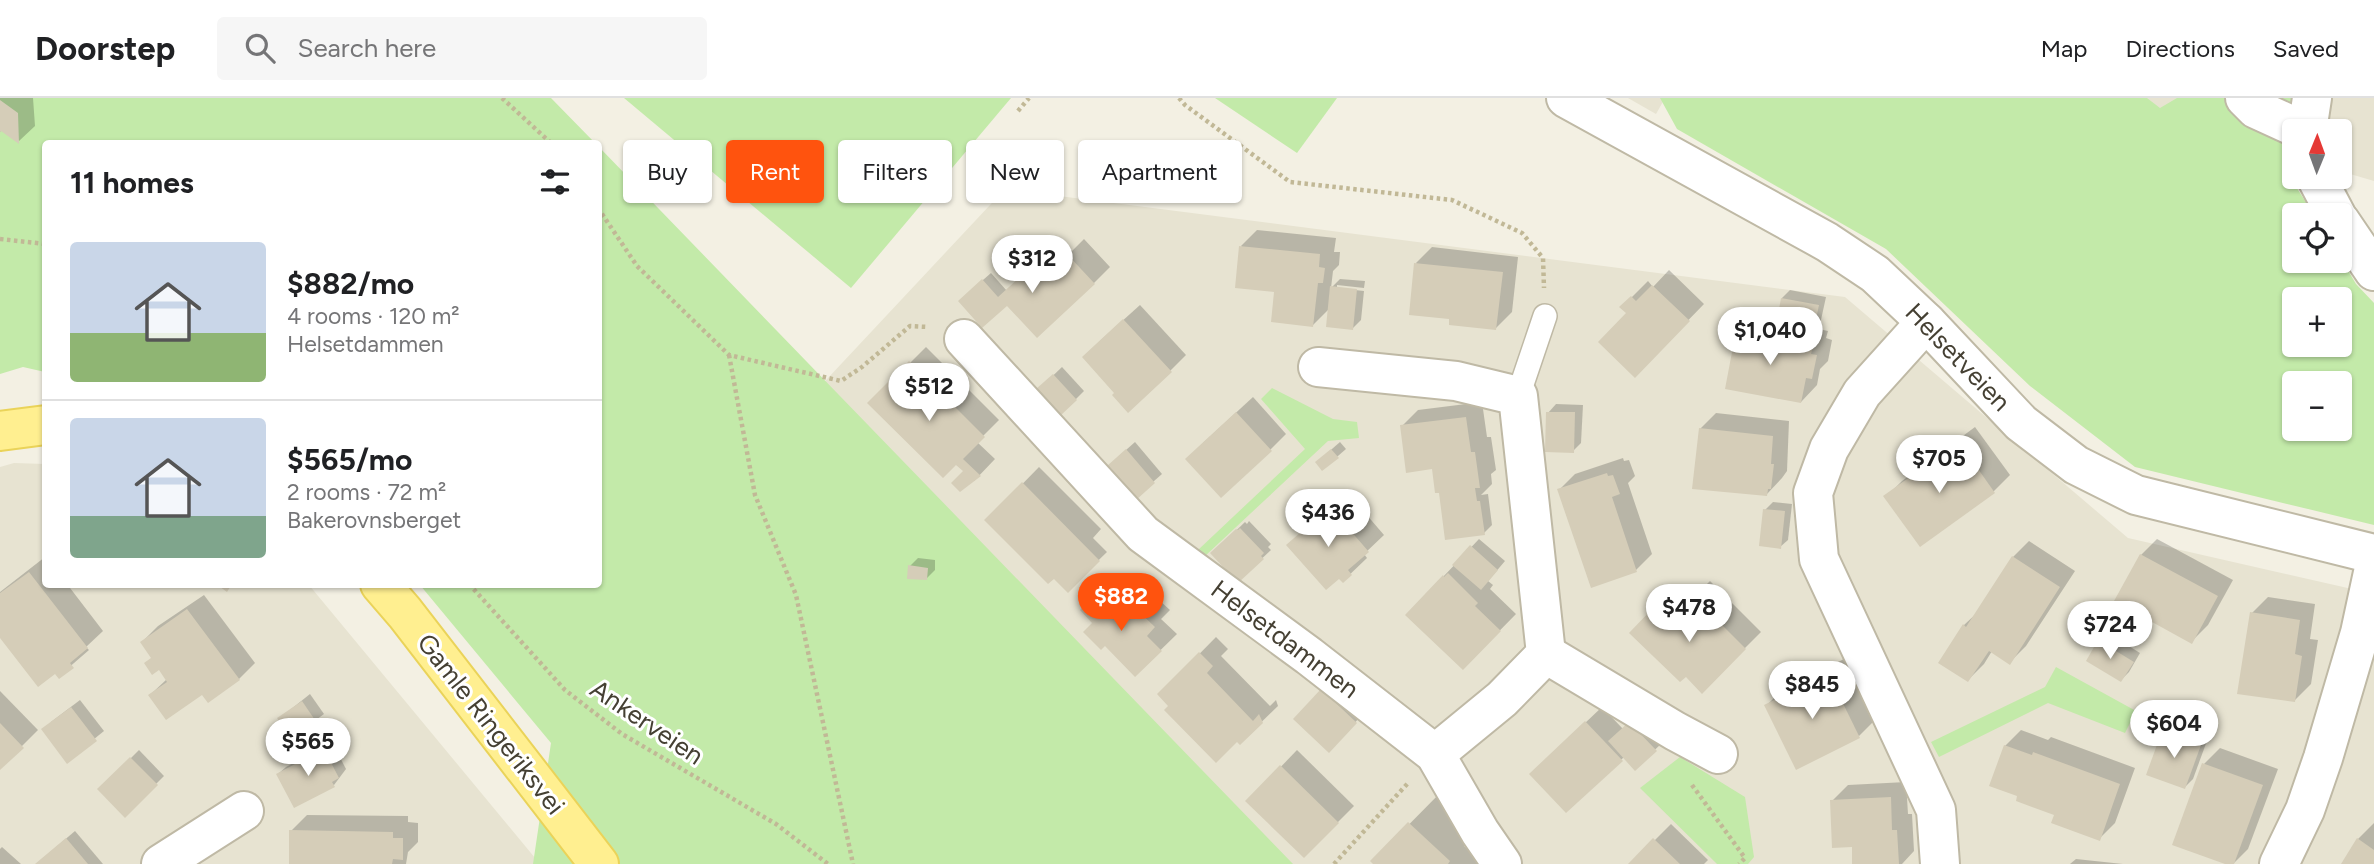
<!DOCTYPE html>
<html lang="en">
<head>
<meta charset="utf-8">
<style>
  body { margin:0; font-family:Figtree,sans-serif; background:#f6f6f6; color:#202124; height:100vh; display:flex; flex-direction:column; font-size:26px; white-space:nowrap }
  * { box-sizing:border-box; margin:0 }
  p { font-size:23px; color:#757577 }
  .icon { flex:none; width:38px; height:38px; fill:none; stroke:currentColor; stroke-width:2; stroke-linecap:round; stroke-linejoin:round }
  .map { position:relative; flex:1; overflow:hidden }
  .details { position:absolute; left:42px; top:42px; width:560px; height:448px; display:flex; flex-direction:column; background:#fff; border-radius:7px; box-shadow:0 2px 5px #0004 }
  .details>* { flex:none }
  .guide { position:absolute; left:623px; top:42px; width:665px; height:63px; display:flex; gap:14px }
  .needle { width:46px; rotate:1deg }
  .tools { position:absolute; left:2282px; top:21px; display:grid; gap:14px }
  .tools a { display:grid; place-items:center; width:70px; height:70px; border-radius:7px; background:#fff; box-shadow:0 2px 5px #0004; font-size:35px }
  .price { position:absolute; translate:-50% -60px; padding:0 16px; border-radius:24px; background:#fff; color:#222; font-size:23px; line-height:46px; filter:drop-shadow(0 2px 4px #0008) }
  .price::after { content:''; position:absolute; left:50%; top:42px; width:21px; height:16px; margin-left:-10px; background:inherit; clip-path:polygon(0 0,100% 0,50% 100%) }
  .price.current { background:#ff530e; color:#fff }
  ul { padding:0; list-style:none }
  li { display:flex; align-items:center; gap:21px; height:175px; padding:0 28px }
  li+li { border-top:2px solid #e0e0e0 }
  li span { display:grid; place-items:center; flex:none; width:196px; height:140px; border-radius:7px; color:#555 }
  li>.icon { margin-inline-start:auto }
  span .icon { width:84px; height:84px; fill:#fffc; stroke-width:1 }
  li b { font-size:30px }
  h2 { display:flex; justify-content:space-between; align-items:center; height:84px; padding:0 28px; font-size:30px }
  .tag { padding:0 24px; border-radius:7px; background:#fff; box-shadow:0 2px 5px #0004; font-size:24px; line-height:63px }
  .tag.current { background:#ff530e; color:#fff }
  header { display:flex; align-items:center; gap:42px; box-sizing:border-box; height:98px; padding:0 35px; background:#fff; border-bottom:2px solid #e0e0e0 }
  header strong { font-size:33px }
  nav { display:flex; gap:38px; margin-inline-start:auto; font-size:24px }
  .search { width:490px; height:63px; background:#f6f6f6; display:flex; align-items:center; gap:18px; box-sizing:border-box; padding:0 24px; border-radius:7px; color:#757577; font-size:26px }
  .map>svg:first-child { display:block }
</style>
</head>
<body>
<header>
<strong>Doorstep</strong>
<div class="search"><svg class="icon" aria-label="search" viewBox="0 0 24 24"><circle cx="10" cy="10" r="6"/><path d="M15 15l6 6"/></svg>Search here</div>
<nav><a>Map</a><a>Directions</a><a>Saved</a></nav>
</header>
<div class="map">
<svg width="2374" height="766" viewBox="0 0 2374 766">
  <rect width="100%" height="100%" fill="#f3f0e3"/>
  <!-- residential -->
  <g fill="#e7e3d1">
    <path d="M1628,0H1665L1656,16Z"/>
    <path d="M2096,0H2374V83L2340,73V33H2294Z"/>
    <path d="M1005,91L1845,199L2128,440L2374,496V766H1095L753,360Z"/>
    <path d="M14,365L45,366L46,486L309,487L540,766H0V369Z"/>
  </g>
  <!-- green -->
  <g fill="#c3eaa9" fill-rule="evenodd">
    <path d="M0,0H551L595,45L46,46L45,274L23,269L0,276Z"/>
    <path d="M624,0H1011L851,190Z"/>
    <path d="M1215,0H1337L1297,55Z"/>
    <path d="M1660,0H2147L2160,10L2177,0H2299L2294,33L2295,87L2314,117H2294V163H2340V159L2356,186L2374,205V427L2135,369L2030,288L1886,151L1677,31ZM2294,201H2340V247H2294ZM2294,285H2340V331H2294Z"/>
    <path d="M599,49L1293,766H533L551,645L420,487L598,486Z"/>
    <path d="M1272,290L1333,321L1357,324L1359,340L1328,343L1204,459L1198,452L1305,351L1261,301Z"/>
    <path d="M2056,569L2136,613L2125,635L2048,605L1939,659L1931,644L2045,589Z"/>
    <path d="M1680,659L1745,699L1754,759L1748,766H1717L1640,690Z"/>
  </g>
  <!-- shadow -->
  <g fill="#0003">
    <path d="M0,0H33L35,28L19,43L2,32L0,34Z"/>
    <path d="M1257,132L1336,140L1334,154H1340L1339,167L1333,173L1331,190L1340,181L1365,183L1364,190L1337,187V190L1364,193L1361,222L1353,230L1330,210L1313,227L1276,192L1241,148Z"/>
    <path d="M1084,141L1110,169L1094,185L1007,205L968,195L991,175L1007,193L1062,142L1072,153Z"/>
    <path d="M1432,149L1518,159L1512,214L1496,230L1451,219L1416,165Z"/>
    <path d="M1669,172L1704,206L1635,277L1628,215L1622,209L1648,183L1653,189Z"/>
    <path d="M1790,192L1826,199L1819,231L1828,233L1826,240L1832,242L1828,263L1820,271L1817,287L1801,304L1738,234L1754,218L1778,223L1782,200Z"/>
    <path d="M1140,207L1186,257L1170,273L1117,295L1100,243Z"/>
    <path d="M926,249L999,322L977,344L995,361L974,383L965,373L870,305Z"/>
    <path d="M1062,269L1084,293L1061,316L1038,292Z"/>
    <path d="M1253,299L1286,336L1270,352L1203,345Z"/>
    <path d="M1482,304L1487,339H1491L1496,372L1491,376L1492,386L1481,397L1488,396L1492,427L1484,435L1441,393L1434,369L1402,328L1418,312Z"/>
    <path d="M1556,306L1583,307L1581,345L1573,353L1548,315Z"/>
    <path d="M1716,315L1789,323L1787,373L1782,380L1766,397L1700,331Z"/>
    <path d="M1975,329L2010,377L1994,393L1920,447L1886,399L1902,383Z"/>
    <path d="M1135,344L1162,376L1136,399L1117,360Z"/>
    <path d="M1340,344L1346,351L1323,371L1317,364Z"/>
    <path d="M1623,360L1624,363L1629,362L1635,378L1628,385L1652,456L1636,472L1559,392L1575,376Z"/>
    <path d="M1039,369L1101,431L1093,440L1107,454L1068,492L987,422Z"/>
    <path d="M1347,394L1384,437L1364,456L1367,460L1343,483L1289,447Z"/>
    <path d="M1773,404L1792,406L1788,442L1780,449L1765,412Z"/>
    <path d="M1249,423L1271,446L1268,449L1271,452L1238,483L1213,455L1245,424L1247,426Z"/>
    <path d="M1479,441L1505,463L1488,483L1493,487L1490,491L1516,516L1463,570L1407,517Z"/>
    <path d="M2157,441L2233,482L2208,527L2192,543L2141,457Z"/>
    <path d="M2029,443L2075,473L2026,548L2010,564L1992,553L1984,566L1968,582L1964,527L1979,513L2013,459Z"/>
    <path d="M45,459L46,486H67L103,533L86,549L89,552L59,578L0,537V494Z"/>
    <path d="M918,460L935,462V472L927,480L910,468Z"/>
    <path d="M1112,483L1124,495L1134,485L1145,496L1149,493L1170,512L1161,521L1177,536L1135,577L1095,524L1082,512Z"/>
    <path d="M1710,483L1761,534L1702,593L1686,576L1631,535L1663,502L1677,516Z"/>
    <path d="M204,497L255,565L239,581L203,594L150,597L167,581L142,544L158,528Z"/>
    <path d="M2268,499L2315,506L2310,541L2318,542L2311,586L2295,602L2252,515Z"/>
    <path d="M2108,535L2140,555L2129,574L2121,582L2100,543Z"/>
    <path d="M1216,539L1228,551L1221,558L1270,608L1276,602L1278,608L1240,645L1171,608L1160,596Z"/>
    <path d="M1844,561L1875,622L1859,638L1766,608L1782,592Z"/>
    <path d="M1330,585L1363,616L1329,652L1295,621Z"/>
    <path d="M0,593L38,632L0,670Z"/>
    <path d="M310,596L324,616L293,639L280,620Z"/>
    <path d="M80,602L104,633L67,663L51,624Z"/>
    <path d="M1602,609L1623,631L1638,617L1663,644L1635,671L1624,659L1567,713L1548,660Z"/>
    <path d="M2171,626L2208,640L2193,681L2185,689L2163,634Z"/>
    <path d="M2021,632L2048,642L2051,639L2135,670L2115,725L2099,741L2005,648Z"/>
    <path d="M332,644L346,671L334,687L278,676L286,669Z"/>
    <path d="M2220,650L2278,671L2248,751L2233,766L2174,746L2204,666Z"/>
    <path d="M139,652L164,678L125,717L99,692Z"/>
    <path d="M1297,652L1354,708L1304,758L1248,703Z"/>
    <path d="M1906,684L1908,716H1912L1914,753L1902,766H1854L1853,748L1832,703L1848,687Z"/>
    <path d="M1443,692L1482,729L1464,748L1480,763L1477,766H1376L1373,763Z"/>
    <path d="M307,717L408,718V724L418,725V744L408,754L406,766H291V733Z"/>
    <path d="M2374,725V766H2343L2358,741Z"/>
    <path d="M1671,726L1708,762L1704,766H1631Z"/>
    <path d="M75,733L103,766H37L41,762Z"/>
    <path d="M2,749L21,766H0V751Z"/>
    <path d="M2076,761L2123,766H2070Z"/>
  </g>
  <!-- building -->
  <g fill="#d5cdb8">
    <path d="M0,2L18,15L19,46L1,33L0,35Z"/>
    <path d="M1239,148L1320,156L1319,169L1325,170L1323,185H1318L1313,229L1271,224L1274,194L1235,190Z"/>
    <path d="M1045,156L1055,167L1067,156L1095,186L1037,240L1007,208L982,230L958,203L982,181L998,199Z"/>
    <path d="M1414,165L1503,174L1496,232L1449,227V221L1409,217Z"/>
    <path d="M1652,187L1690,223L1635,280L1598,244L1626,215L1619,209L1631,198L1636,203Z"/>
    <path d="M1330,188L1357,191L1353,232L1326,229Z"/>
    <path d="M1781,200L1819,207L1812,241L1775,234Z"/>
    <path d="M1123,221L1172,274L1128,315L1112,297L1114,295L1082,259Z"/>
    <path d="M1736,233L1813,248L1811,256L1817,257L1812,281L1806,280L1801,305L1725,291Z"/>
    <path d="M909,263L985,339L963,361L981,378L960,394L951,385L963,373L956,367L943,380L867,305Z"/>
    <path d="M1053,276L1077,302L1060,318L1036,291Z"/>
    <path d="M1236,314L1272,353L1221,400L1185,361Z"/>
    <path d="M1546,314H1575L1574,355L1545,354Z"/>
    <path d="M1466,319L1471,354H1475L1480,390H1475L1477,403H1480L1485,437L1445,442L1439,395H1435L1432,371L1406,375L1400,327Z"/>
    <path d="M1699,330L1773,338L1771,366H1774L1771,391H1768L1767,398L1692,391Z"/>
    <path d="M1959,344L1995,395L1920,449L1883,398Z"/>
    <path d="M1126,351L1155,385L1136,402L1107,368Z"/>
    <path d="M1331,351L1339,360L1322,373L1315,364Z"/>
    <path d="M1607,375L1608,378L1613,377L1620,396L1612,399L1637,474L1591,490L1557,391Z"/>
    <path d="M1022,384L1100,463L1068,495L1054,481L1048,486L984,422Z"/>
    <path d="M1330,409L1369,454L1348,472L1352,477L1343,485L1339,481L1326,492L1286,447Z"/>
    <path d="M1763,411L1785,413L1781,451L1759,448Z"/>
    <path d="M1240,430L1264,455L1261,458L1264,461L1238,485L1210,455L1236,431L1238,432Z"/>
    <path d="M1470,447L1498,472L1481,492L1452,467Z"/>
    <path d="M2140,456L2218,498L2192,546L2114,503Z"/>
    <path d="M2012,458L2060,489L2010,567L1989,553L1968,584L1938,565L1963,526L1966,529Z"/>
    <path d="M908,467L928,470L927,482L907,481Z"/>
    <path d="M29,474L88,550L70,565L74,570L59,581L55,576L38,589L0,540V495Z"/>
    <path d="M1448,475L1478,505L1475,508L1501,533L1463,572L1405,517L1443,477L1444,479Z"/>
    <path d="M216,486H232L227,494Z"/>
    <path d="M1095,497L1107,510L1117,500L1128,511L1132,507L1155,529L1147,538L1162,553L1135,579L1105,548L1101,552L1083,534L1092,525L1080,512Z"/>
    <path d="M1693,498L1746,551L1702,596L1686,579L1680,584L1629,535L1654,509L1669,523Z"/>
    <path d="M187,511L240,582L208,605L202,597L166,622L148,597L167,584L159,572L152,577L144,565L151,560L140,544Z"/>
    <path d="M2250,514L2300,522L2295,556L2302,558L2295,604L2237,596Z"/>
    <path d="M2098,542L2134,564L2121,584L2086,563Z"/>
    <path d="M1199,554L1213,568L1207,575L1253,623L1259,616L1263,625L1240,647L1237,644L1216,665L1164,612L1168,608L1157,596Z"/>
    <path d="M1828,575L1860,640L1796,672L1764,607Z"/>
    <path d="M1321,591L1357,625L1329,655L1293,621Z"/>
    <path d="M302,603L317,625L293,642L277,620Z"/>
    <path d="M71,609L97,643L67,666L41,631Z"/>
    <path d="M1585,623L1623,663L1566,715L1529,676Z"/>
    <path d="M1629,624L1657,653L1635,673L1608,643Z"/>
    <path d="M0,625L24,650L0,672Z"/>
    <path d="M2162,633L2201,647L2185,691L2146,677Z"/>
    <path d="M2004,647L2032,657L2033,654L2120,686L2100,743L2051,725L2054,717L2016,703L2017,698L1989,688Z"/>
    <path d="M324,651L339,680L332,684L335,689L294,710L276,676Z"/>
    <path d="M130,659L158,687L125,720L97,691Z"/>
    <path d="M2202,665L2263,687L2234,766H2225L2172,747Z"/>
    <path d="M1280,667L1339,725L1304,760L1245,703Z"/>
    <path d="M1891,699L1892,732H1897L1899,766H1852V749L1832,750L1830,702Z"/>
    <path d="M1408,724L1450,763L1448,766H1373L1370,763Z"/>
    <path d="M289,732L393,734V740H403V762L393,761L392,766H289Z"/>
    <path d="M66,740L88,766H35Z"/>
    <path d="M1653,740L1680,766H1628Z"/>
    <path d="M2357,740L2374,752V766H2341Z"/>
  </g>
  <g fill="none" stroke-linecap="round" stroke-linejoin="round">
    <defs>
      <path id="lane" d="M1518,298L1545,218"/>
      <g id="street">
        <path d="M1566,0L1827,144L1875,176L1926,224L2021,325L2076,367L2136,397L2374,456"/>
        <path d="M2245,0L2256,11L2304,33"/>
        <path d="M2307,33L2312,0"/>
        <path d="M2316,79L2336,117"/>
        <path d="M2340,123L2374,173"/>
        <path d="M1926,224L1862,295L1829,351L1813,395L1819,461L1936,712L1940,766"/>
        <path d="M964,241L1143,436L1309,558L1435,656L1480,734L1502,766"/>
        <path d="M1318,269L1456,283L1518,298L1546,556L1502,601L1435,656"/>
        <path d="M1546,556L1675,633L1718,656"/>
        <path d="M161,766L244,713"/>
        <path d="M2279,766L2305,712L2323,660L2360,535L2374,470"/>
      </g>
      <g id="primary">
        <path d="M0,333L46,327"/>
        <path d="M380,486L405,515L599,766"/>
      </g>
    </defs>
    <!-- lane casing -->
    <use href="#lane" stroke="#bfb9a5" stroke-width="26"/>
    <!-- street casing -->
    <use href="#street" stroke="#bfb9a5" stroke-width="42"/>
    <!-- primary casing -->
    <use href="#primary" stroke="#ead359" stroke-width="42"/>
    <!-- path -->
    <g stroke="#c1b896" stroke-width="4.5" stroke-dasharray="3.5 3.5" stroke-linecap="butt">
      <path d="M502,0L552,46"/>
      <path d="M1179,0L1185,7L1290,84L1452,102L1522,135L1543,160L1544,190"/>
      <path d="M1018,13L1029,0"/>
      <path d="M598,110L637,168L729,257L841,283L862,269L910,228L928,229"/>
      <path d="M0,141L46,146"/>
      <path d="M729,257L755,397L796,497L853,766"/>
      <path d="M469,486L565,592L622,636L776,726L828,766"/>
      <path d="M1692,687L1745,760L1739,766"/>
      <path d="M1334,766L1408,685"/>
    </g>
    <!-- lane -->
    <use href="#lane" stroke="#fff" stroke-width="23"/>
    <!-- street -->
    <use href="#street" stroke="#fff" stroke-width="38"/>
    <!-- primary -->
    <use href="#primary" stroke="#ffef90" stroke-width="38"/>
  </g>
  <g text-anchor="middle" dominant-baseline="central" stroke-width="6" stroke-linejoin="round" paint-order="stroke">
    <!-- street labels -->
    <g font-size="26" fill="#454033" stroke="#fff">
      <text transform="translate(1958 259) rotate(46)">Helsetveien</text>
      <text transform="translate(1285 541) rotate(37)">Helsetdammen</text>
      <text transform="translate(647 624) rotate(34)">Ankerveien</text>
      <text transform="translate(491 626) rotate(52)">Gamle Ringeriksvei</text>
    </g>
  </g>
</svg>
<div class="tools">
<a><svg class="needle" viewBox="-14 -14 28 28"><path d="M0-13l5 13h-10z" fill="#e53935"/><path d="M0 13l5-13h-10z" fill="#757577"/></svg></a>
<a><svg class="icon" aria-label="locate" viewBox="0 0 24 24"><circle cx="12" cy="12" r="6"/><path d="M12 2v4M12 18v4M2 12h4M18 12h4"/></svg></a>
<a>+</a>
<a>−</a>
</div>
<b class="price" style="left:1032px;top:197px">$312</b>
<b class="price" style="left:1770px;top:269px">$1,040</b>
<b class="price" style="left:929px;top:325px">$512</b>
<b class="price" style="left:1939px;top:397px">$705</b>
<b class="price" style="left:1328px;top:451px">$436</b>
<b class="price current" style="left:1121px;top:535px">$882</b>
<b class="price" style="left:1689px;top:546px">$478</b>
<b class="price" style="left:2110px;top:563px">$724</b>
<b class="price" style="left:1812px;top:623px">$845</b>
<b class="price" style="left:2174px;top:662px">$604</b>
<b class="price" style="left:308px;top:680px">$565</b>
<div class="guide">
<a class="tag">Buy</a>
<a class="tag current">Rent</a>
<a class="tag">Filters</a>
<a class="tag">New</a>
<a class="tag">Apartment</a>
</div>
<section class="details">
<h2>11 homes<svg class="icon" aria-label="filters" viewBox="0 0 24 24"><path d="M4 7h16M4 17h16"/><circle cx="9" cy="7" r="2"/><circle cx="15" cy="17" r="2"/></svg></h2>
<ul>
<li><span style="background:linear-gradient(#c9d6e8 65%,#8fb573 0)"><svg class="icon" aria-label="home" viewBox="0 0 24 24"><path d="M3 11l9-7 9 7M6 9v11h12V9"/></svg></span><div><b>$882/mo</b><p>4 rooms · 120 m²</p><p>Helsetdammen</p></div></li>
<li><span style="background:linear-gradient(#c9d6e8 70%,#7fa58c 0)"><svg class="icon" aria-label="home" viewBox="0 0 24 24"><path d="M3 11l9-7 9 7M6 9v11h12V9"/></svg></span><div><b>$565/mo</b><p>2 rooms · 72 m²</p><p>Bakerovnsberget</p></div></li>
</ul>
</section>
</div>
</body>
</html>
